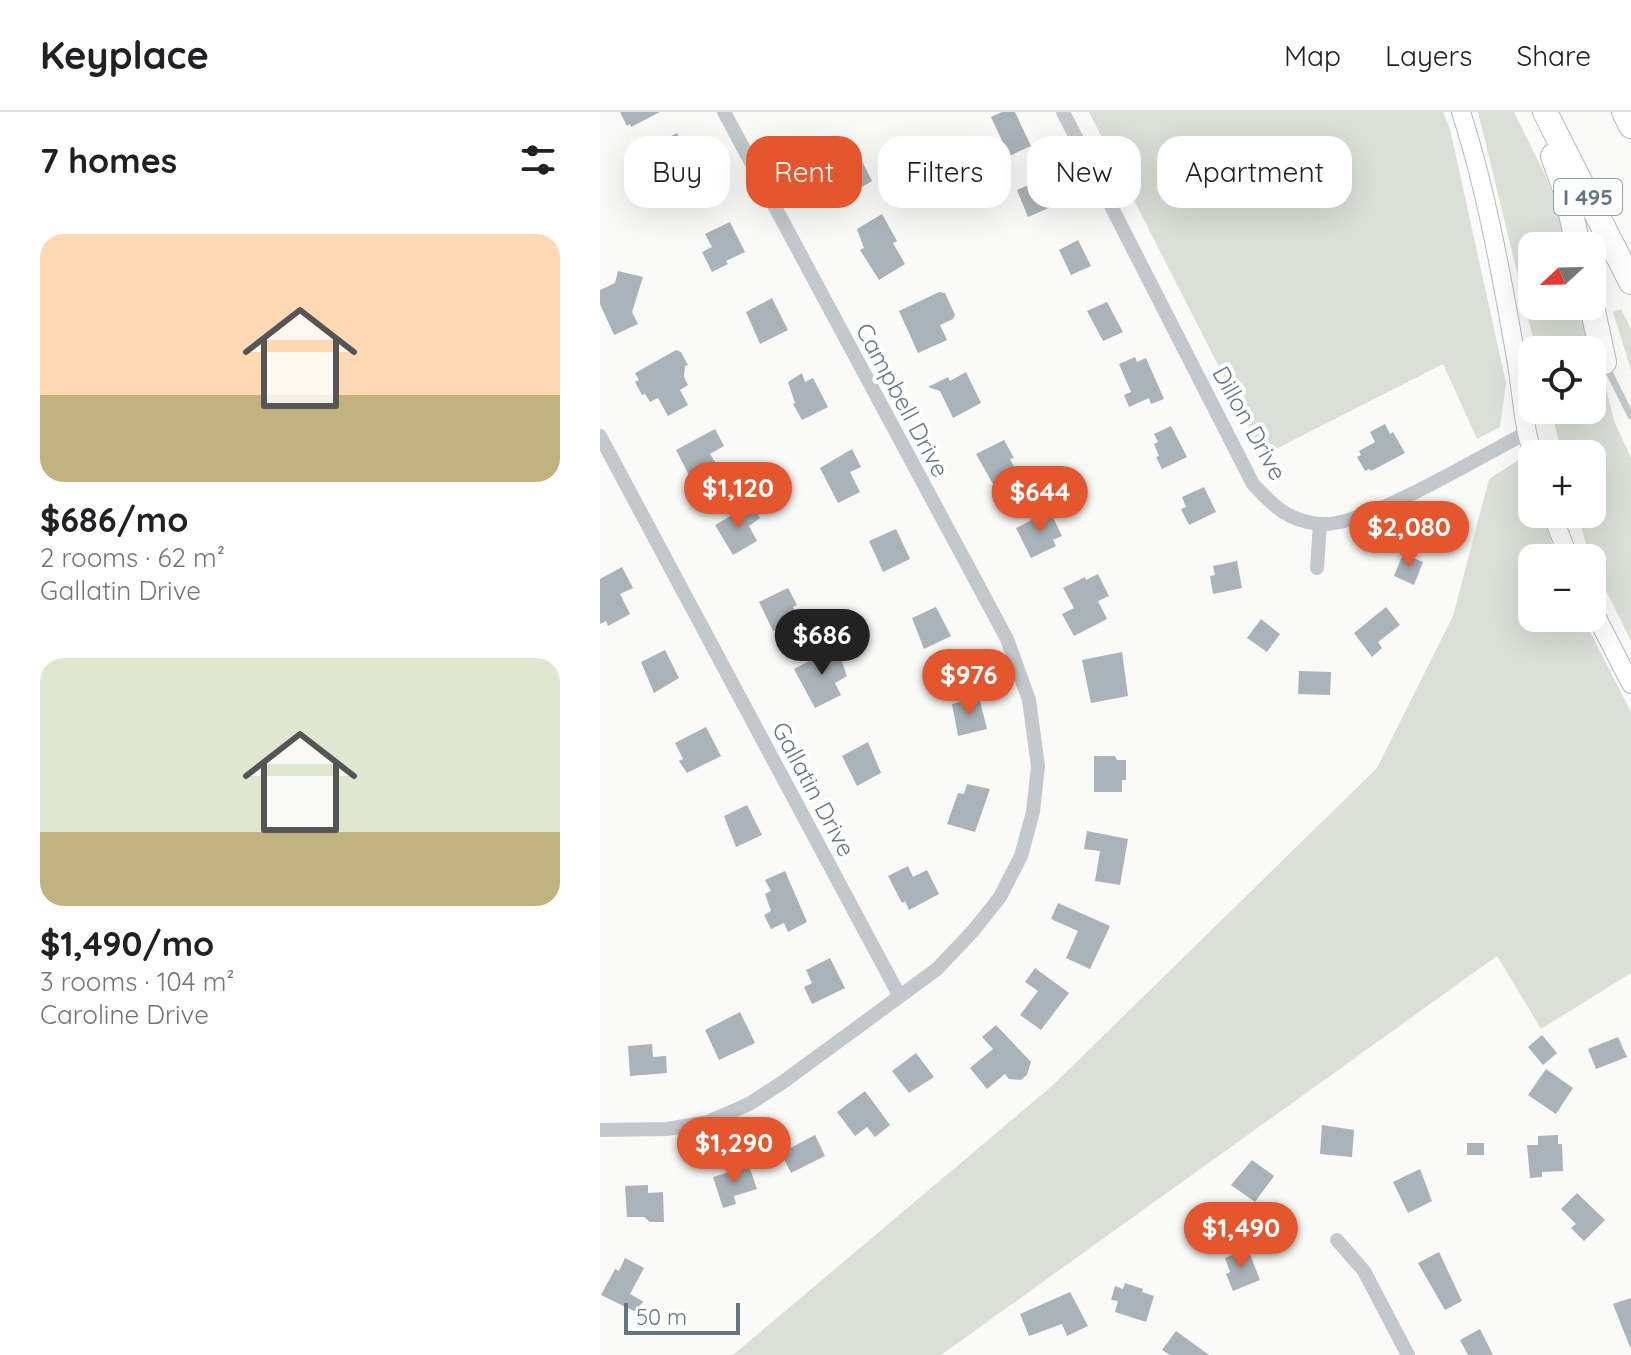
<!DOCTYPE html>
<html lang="en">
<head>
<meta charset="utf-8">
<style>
  body { margin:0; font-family:Quicksand,sans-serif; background:#f2f2f2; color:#202124; height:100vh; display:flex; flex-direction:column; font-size:30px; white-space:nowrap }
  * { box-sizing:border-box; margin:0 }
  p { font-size:26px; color:#757577 }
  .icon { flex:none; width:44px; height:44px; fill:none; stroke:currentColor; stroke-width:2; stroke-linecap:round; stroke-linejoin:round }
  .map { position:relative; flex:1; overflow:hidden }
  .details { display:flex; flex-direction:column; background:#fff; width:600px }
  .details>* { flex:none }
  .top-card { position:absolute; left:24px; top:24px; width:760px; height:72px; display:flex; gap:16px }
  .needle { width:52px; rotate:248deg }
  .buttons { position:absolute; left:918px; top:120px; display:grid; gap:16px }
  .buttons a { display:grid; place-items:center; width:88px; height:88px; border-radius:16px; background:#fff; box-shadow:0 8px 32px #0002; font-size:40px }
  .scale { position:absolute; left:24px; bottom:20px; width:116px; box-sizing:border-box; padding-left:8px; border:4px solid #657683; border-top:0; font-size:22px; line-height:28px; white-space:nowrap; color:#657683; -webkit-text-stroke:6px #fff; paint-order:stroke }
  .price { position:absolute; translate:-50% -68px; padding:0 18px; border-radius:28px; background:#e4572e; color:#fff; font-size:26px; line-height:52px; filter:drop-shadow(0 2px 4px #0008) }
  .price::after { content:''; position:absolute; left:50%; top:48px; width:24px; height:18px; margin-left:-12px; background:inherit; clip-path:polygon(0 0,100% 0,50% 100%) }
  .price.selected { background:#222; color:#fff }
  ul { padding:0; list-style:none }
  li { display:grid; align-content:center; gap:16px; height:424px; padding:0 40px }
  li span { display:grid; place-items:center; height:248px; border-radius:24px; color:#555 }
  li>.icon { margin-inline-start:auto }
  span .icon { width:144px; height:144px; fill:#fffc; stroke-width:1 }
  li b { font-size:34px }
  h2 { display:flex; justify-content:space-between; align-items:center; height:96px; padding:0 40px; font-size:34px }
  .tag { padding:0 28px; border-radius:24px; background:#fff; box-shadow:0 8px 32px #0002; font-size:28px; line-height:72px }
  .tag.selected { background:#e4572e; color:#fff }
  header { display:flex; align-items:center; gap:48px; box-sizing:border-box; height:112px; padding:0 40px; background:#fff; border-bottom:2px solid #e0e0e0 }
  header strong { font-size:38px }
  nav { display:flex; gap:44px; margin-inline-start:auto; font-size:28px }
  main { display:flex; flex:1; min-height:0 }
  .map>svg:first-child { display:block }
</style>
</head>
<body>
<header>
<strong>Keyplace</strong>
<nav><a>Map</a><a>Layers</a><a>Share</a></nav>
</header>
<main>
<section class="details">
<h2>7 homes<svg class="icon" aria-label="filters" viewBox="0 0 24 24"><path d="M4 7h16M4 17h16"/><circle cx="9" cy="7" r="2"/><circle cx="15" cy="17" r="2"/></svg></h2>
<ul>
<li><span style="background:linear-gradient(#ffd9b3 65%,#c2b280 0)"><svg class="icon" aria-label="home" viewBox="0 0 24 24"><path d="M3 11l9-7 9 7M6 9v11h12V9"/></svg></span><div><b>$686/mo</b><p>2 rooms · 62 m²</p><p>Gallatin Drive</p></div></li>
<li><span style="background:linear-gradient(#dfe7d0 70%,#c2b280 0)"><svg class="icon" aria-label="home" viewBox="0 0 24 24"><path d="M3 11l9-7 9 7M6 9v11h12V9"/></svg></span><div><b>$1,490/mo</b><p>3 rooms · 104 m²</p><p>Caroline Drive</p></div></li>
</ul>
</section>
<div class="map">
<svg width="1031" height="1243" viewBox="0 0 1031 1243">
  <rect width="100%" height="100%" fill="#fafaf8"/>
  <!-- green -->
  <g fill="#dadfd7">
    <path d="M489,0H843L850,17L906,271L900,315L877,327L843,252L664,343Z"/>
    <path d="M878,0H914L944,61L970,125L972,134H932V194H986L1014,309L1031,346V529L989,444L978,402H992V342H962L951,298H992V238H936Z"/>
    <path d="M1021,197L1031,217V258L1013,200Z"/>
    <path d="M923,345L932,372V402H942L957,446H932V506H983L1031,600V861L941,917L897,844L341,1243H133L452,974L777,656L853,504L889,367Z"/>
  </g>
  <!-- building -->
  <g fill="#aab3b9">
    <path d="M20,0H60L31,15L30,12L27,14Z"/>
    <path d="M402,0H415L431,34L409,44L391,5Z"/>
    <path d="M77,21L91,47L95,45L111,72L94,81L87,69L76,74L55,33Z"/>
    <path d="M253,31L272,69L239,89L228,67L240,61L230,42Z"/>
    <path d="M447,65L458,92L428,105L417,78Z"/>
    <path d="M282,102L297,129L293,131L305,152L279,168L260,138L264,136L257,117Z"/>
    <path d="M130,110L145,140L126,149L128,152L112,160L102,140L112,135L105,122Z"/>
    <path d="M478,128L491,154L471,163L459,138Z"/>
    <path d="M18,159L43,165L32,200L38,212L14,223L0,192V178L15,171Z"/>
    <path d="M339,180L345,181L355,203L353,207L340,213L347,228L318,241L299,199Z"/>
    <path d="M172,186L188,218L160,232L146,200Z"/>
    <path d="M507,190L523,220L503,229L487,199Z"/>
    <path d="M76,238L81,240L88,253L85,254L84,265L88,273L80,278L88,293L68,304L58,286L50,290L45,282L42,283L35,270L39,268L35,261Z"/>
    <path d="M535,245L537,250L546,246L564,287L551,292L549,286L529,295L524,283L531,280L519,252Z"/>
    <path d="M366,260L381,291L353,306L340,279L328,275L348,265L350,269Z"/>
    <path d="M202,261L205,270L213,266L228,295L202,308L193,292L195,291L188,270Z"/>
    <path d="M785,312L790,322L793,320L805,341L771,359L769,357L765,359L757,345L761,343L759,339L775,330L770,320Z"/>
    <path d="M571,314L587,345L562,357L556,345L559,344L554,332L558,330L554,322Z"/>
    <path d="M115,317L124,334L110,342L118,355L92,369L76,338Z"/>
    <path d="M404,328L414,346L410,347L417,360L409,364L413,371L397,379L376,342Z"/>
    <path d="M252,337L261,355L250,360L260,380L238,391L220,356Z"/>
    <path d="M604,375L616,400L589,413L581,397L586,395L582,385Z"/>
    <path d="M154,396L160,406L149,414L157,429L133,443L115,413L143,397L145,401Z"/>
    <path d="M450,399L462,424L453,428L456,434L431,446L416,416Z"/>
    <path d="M296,417L310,447L283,460L269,429Z"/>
    <path d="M803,442L823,450L814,473L794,464Z"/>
    <path d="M637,449L642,476L613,482L610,464L615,463L613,454Z"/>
    <path d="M22,455L33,476L20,482L30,502L8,514L6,509L0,512V467Z"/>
    <path d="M498,462L509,484L498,489L507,507L474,524L462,502L474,496L463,476L485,465L486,468Z"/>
    <path d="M188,476L197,493L193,495L199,507L173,519L159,490Z"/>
    <path d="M336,495L351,524L324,537L312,506Z"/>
    <path d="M786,495L800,513L778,530L782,536L772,545L754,521Z"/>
    <path d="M661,507L680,522L667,540L647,526Z"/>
    <path d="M232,537L240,544L247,564L235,571L241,583L215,596L194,557Z"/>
    <path d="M65,538L79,566L54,581L41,550Z"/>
    <path d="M522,540L528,584L491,591L482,548Z"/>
    <path d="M699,559L731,560L730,583L698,582Z"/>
    <path d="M379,585L387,617L358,624L352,592Z"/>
    <path d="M106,615L121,644L87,661L79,649L83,647L75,631Z"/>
    <path d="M268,630L281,661L257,674L242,644Z"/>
    <path d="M494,644H515L517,648H526V668H522V680H494Z"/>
    <path d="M367,672L390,677L375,720L347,712L358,681L364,682Z"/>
    <path d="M147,693L162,723L136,735L124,704Z"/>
    <path d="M487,719L528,727L520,773L495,769L500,739L484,737Z"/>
    <path d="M308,754L313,765L327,758L339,782L309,798L305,789L302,791L288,764Z"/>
    <path d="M185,759L207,810L188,820L184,811L171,817L164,803L171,799L165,782L171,779L165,768Z"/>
    <path d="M458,791L510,814L490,857L466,846L478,819L451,807Z"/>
    <path d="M230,846L245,876L212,892L204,875L212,871L206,858Z"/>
    <path d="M435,856L469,881L441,918L420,903L438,879L425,870Z"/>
    <path d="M140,900L155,931L119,948L105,918Z"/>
    <path d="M396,913L431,950L427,963L421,968L409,967L405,962L387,977L370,956L393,937L382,925Z"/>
    <path d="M942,923L957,941L943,953L928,935Z"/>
    <path d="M1018,925L1027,945L996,957L988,937Z"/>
    <path d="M52,932L53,945L66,944L67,961L30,964L28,934Z"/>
    <path d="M316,941L334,965L309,981L292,959Z"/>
    <path d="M946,957L973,976L956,1002L928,983Z"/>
    <path d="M265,979L290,1013L275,1025L267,1015L255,1024L237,1000Z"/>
    <path d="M722,1013L754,1018L752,1045L720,1042Z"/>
    <path d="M215,1023L225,1044L191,1061L181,1041Z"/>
    <path d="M958,1023V1032H962L963,1059L942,1060V1065L930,1066L927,1033H938V1024Z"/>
    <rect x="867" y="1031" width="17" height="12"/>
    <path d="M652,1048L674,1064L655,1090L631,1073Z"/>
    <path d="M149,1054L157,1077L134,1084L136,1092L123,1096L113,1065Z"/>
    <path d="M820,1057L832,1089L808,1101L793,1070Z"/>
    <path d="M48,1073V1081L63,1080L64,1110H50L44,1105H27L25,1074Z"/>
    <path d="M977,1081L1005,1108L984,1129L971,1116L976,1112L961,1097Z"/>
    <path d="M648,1137L660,1168L633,1179L626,1162L630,1160L625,1146Z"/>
    <path d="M839,1140L862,1189L845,1198L818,1151Z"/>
    <path d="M25,1146L44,1156L30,1182L44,1190L38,1201L1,1183L15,1157L19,1159Z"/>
    <path d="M525,1171L543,1177L542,1180L554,1184L546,1210L515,1200L518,1189L511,1188L515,1174L523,1177Z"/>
    <path d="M470,1180L488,1214L467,1224L462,1212L429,1224L420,1202Z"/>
    <path d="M1031,1186V1235H1030L1013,1192Z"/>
    <path d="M880,1217L893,1243H868L860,1228Z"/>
    <path d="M576,1219L609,1243H570L562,1238Z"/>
  </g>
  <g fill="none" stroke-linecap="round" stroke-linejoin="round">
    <defs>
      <g id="secondary">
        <path d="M861,0C886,77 902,166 916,246C922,278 922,310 933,342"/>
        <path d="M952,402L969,446"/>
        <path d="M992,496L1031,572"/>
      </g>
      <g id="motorway">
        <path d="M945,0L1031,170"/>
        <path d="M1024,0L1031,14"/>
        <path d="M953,44L967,83L978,134"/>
        <path d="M992,194L1004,250"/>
      </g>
    </defs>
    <!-- secondary casing -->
    <use href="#secondary" stroke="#b3babf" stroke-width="20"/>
    <!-- motorway casing -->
    <use href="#motorway" stroke="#b4b9bd" stroke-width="26"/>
    <!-- service -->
    <path stroke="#c3c8cc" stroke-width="7" d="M1005,252L1031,304"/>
    <!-- minor -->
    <g stroke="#c3c8cc" stroke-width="14">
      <path d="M463,0L653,372C674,394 686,408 719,412C762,417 883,343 926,321"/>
      <path d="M0,324L299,883"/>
      <path d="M717,456L720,412"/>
      <path d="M0,1018L67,1017L108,1010L149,992L183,970L337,857L373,819L400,785L421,744L433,700L438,654L429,588L407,527L124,0"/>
      <path d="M737,1128L764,1159L808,1243"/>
    </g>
    <!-- secondary -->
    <use href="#secondary" stroke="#fff" stroke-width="18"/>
    <!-- motorway -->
    <use href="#motorway" stroke="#fff" stroke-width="24"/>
  </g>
  <g text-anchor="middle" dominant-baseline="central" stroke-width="8" stroke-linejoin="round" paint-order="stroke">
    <!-- shield labels -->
    <rect fill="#fff" stroke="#939fa8" stroke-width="2" x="954" y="67" width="68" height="36" rx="6"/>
    <g font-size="22" font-weight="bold" fill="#657683">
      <text x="988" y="85">I 495</text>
    </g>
    <!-- street labels -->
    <g font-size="24" fill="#657683" stroke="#fff">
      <text transform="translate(303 288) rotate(62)">Campbell Drive</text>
      <text transform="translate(650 311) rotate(61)">Dillon Drive</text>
      <text transform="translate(214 677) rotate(62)">Gallatin Drive</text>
    </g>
  </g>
</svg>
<div class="buttons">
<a><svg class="needle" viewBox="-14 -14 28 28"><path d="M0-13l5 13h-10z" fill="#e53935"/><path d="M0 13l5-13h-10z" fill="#757577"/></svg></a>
<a><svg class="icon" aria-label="locate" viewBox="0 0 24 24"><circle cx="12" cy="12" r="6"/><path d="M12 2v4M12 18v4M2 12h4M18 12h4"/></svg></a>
<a>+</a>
<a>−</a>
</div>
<div class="scale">50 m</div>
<b class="price" style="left:138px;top:418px">$1,120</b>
<b class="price" style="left:440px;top:422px">$644</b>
<b class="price" style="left:809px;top:457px">$2,080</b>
<b class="price selected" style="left:222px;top:565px">$686</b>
<b class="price" style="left:369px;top:605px">$976</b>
<b class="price" style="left:134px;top:1073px">$1,290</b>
<b class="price" style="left:641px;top:1158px">$1,490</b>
<div class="top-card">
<a class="tag">Buy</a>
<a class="tag selected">Rent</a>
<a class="tag">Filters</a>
<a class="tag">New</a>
<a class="tag">Apartment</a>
</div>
</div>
</main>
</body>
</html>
